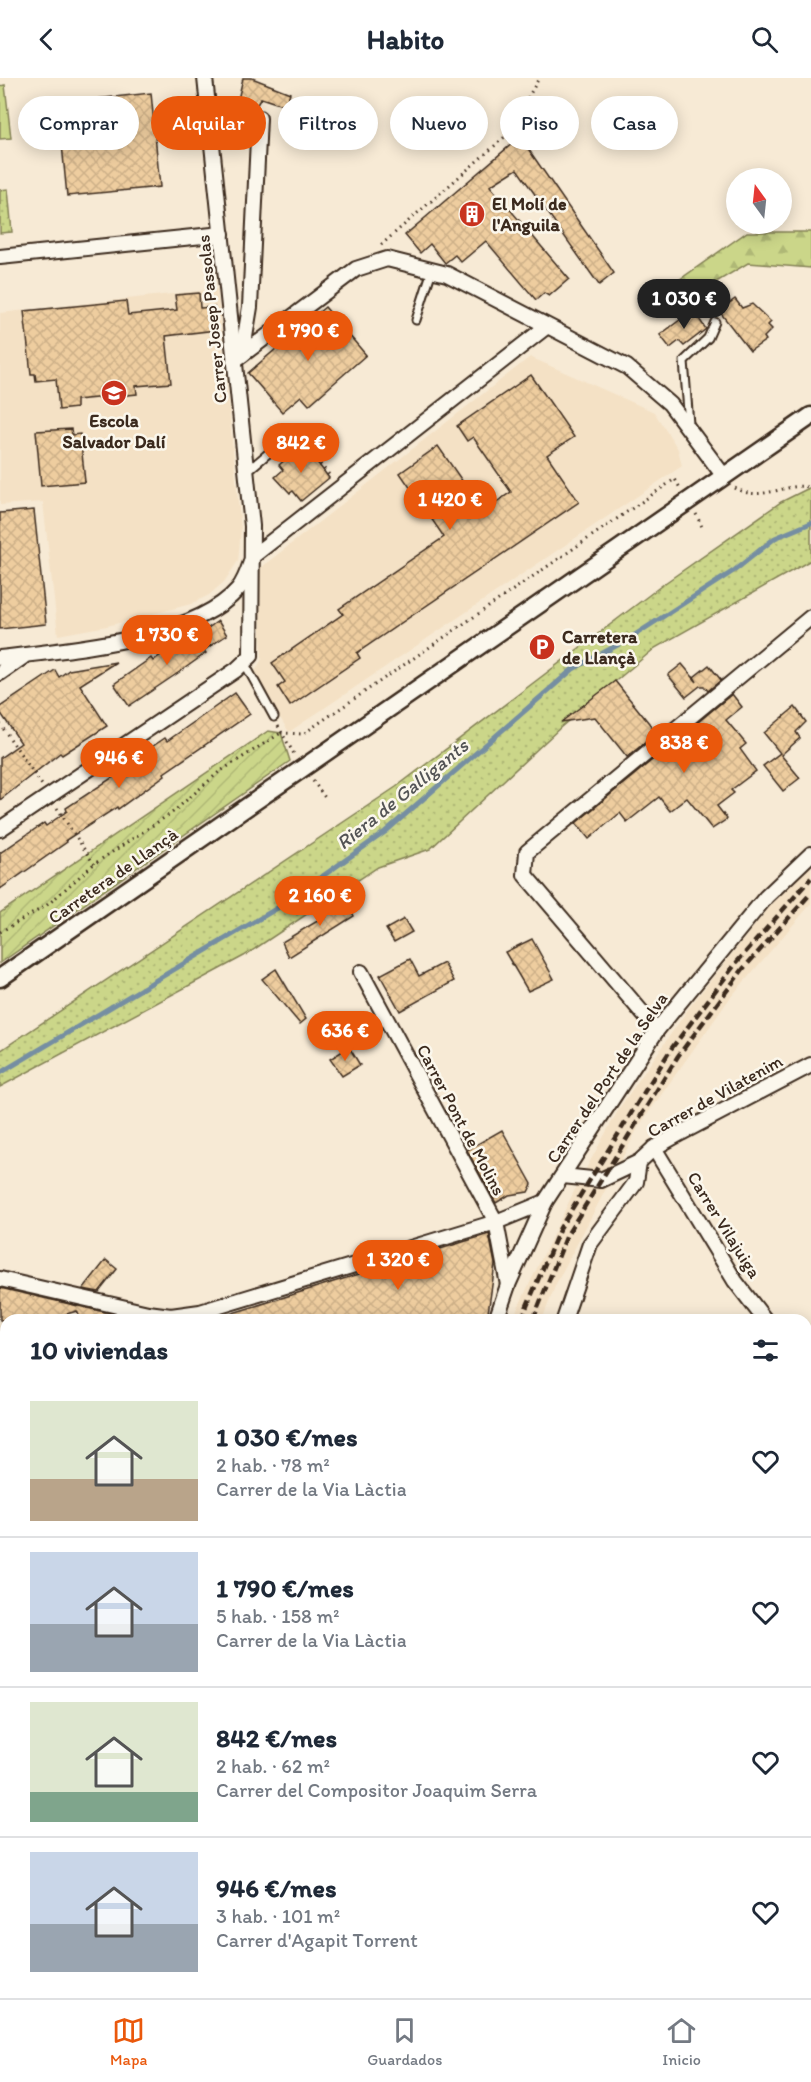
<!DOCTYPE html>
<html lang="es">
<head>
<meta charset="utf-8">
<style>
  body { margin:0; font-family:Itim,sans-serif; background:#f2f2f3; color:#1f2937; height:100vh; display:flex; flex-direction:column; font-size:22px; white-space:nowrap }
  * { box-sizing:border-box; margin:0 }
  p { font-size:20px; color:#747a83 }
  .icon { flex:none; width:33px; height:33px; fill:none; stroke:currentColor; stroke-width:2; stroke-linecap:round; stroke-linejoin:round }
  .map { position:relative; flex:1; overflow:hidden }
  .panel { position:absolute; left:0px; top:1236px; width:812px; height:684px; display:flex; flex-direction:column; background:#fff; border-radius:18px 18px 0 0; box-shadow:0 3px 15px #0003 }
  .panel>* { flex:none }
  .top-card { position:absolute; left:18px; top:18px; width:776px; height:54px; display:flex; gap:12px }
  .needle { width:39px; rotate:345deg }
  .tools { position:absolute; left:726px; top:90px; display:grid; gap:12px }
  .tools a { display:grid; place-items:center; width:66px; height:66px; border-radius:50%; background:#fff; box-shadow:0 3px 15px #0003; font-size:30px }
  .price { position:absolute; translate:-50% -51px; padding:0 14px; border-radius:21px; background:#ea580c; color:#fff; font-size:20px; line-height:39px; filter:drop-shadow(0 2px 3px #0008) }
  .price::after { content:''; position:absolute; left:50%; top:36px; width:18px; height:14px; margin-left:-9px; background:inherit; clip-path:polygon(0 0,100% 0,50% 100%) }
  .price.on { background:#222; color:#fff }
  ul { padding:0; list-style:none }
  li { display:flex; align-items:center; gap:18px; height:150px; padding:0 30px }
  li+li { border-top:2px solid #e0e1e3 }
  li span { display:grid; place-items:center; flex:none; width:168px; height:120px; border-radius:0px; color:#555 }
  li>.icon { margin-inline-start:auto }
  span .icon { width:72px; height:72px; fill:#fffc; stroke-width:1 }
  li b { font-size:26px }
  h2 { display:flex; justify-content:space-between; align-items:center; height:72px; padding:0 30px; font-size:26px }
  .tag { padding:0 21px; border-radius:27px; background:#fff; box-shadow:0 3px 15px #0003; font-size:21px; line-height:54px }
  .tag.on { background:#ea580c; color:#fff }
  header { display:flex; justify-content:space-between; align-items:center; height:78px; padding:0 30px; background:#fff; font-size:27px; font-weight:800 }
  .dock { display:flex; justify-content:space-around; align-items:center; height:84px; border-top:2px solid #e0e1e3; background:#fff; font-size:16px; color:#747a83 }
  .dock a { display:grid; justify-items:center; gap:3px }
  .dock .on { color:#ea580c }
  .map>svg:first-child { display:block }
</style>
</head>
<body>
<header><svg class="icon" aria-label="back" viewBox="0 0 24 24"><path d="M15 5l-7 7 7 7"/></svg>Habito<svg class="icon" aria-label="search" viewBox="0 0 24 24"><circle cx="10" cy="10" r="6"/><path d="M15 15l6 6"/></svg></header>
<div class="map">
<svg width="811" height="1920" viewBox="0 0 811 1920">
  <defs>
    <pattern id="grass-dots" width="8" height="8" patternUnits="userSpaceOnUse" patternTransform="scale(1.5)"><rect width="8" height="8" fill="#cbd689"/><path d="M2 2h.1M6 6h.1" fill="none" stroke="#afb876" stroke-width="1.8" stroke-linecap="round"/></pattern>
    <pattern id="forest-firs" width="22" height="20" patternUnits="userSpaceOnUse" patternTransform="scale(1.5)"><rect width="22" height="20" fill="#cbd689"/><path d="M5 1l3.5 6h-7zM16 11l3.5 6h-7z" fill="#afb876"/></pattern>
    <pattern id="garden-furrows" width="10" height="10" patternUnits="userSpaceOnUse" patternTransform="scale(1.5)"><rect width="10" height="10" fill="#cbd689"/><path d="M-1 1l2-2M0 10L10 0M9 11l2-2" fill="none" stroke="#afb876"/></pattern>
    <pattern id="building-cross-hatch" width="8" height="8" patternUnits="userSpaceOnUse" patternTransform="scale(1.5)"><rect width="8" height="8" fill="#eecd9f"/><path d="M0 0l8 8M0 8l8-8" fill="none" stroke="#cdb088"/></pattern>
  </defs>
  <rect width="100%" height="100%" fill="#f7ead5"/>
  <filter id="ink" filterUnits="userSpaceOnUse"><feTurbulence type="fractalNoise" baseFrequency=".0167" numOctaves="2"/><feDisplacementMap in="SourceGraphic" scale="12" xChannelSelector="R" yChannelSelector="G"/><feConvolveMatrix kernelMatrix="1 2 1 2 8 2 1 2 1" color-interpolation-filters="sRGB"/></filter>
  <g filter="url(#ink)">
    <!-- built -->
    <g fill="#f4e1c5">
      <path d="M217,211L241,452L238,483L224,504L209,517L191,526L107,548L58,557L43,424L0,427V235Z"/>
      <path d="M530,279L654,334L678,371L682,388L289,654L253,597L262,581L259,491Z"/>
      <path d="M811,787V826L730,920L639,1048L556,1206L542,1242H512L578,1105L620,1029L691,927L772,826Z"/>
    </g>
    <!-- grass -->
    <g fill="url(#grass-dots)" stroke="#838054" stroke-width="1.5">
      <path d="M8,111L12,154L0,155V112Z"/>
      <path d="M811,409V482L655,570L561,649L430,771L378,789L244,878L0,1009V973L396,709L665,505L781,424Z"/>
    </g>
    <!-- forest -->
    <path fill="url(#forest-firs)" stroke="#838054" stroke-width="1.5" d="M747,154H811V190L748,185L673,230L662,214Z"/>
    <!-- garden -->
    <path fill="url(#garden-furrows)" stroke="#838054" stroke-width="1.5" d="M268,653L281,655L290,683L0,885V835Z"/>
    <!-- pitch -->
    <path fill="#cbd689" stroke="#838054" stroke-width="1.5" d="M5,7L11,60L0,61V8Z"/>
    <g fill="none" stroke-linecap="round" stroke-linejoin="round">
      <!-- stream -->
      <path stroke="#758ea2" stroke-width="5" d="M0,995L279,829L385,754L573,591L627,562L735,492L775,460L811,445"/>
    </g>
    <!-- building -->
    <g fill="url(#building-cross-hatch)" stroke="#3b2a1e" stroke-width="1.5">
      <path d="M243,0H252L290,15L285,28L261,20L250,38L235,35Z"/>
      <path d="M151,15L160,109L67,118L58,25Z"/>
      <path d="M520,59L614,195L599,207L517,91L490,108L569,201L549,218L544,215L536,222L486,163L461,184L455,177L445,185L430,166L420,175L405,157Z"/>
      <path d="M199,215L200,230L214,229L216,252L166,258L171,305L136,308L137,316L76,322V330L59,332L56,301L36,303L35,296H31L24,233L126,223L128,237L177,232L175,217Z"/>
      <path d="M735,221L742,230L752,226L771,244L768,247L772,251L764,259L766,262L750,273L719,233Z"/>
      <path d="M325,229L366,277L309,327L301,318L282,334L248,295Z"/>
      <path d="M693,232L706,251L684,268L679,263L670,270L660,257Z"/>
      <path d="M531,297L574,359L547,377L579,424L357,575L360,580L290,628L278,609L285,604L272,585L343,536L339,531L444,459L400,395L438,368L483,433L511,414L473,359L467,363L457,348Z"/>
      <path d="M71,351L72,357L80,356L85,404L41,408L36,353Z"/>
      <path d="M307,371L329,400L301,423L293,413L290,415L275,399L283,392L279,387L295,373L299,377Z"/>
      <path d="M34,432L46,546L0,551V435Z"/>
      <path d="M218,543L227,557L204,572L206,575L181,593L129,628L114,606L151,580L153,583L167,572L170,577Z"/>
      <path d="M116,584L80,607L107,648L62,677L60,675L0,722V680L21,665L0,634V629L55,592L59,599L69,592Z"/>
      <path d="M682,586L697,604L694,599L709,587L721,602L708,613L704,608H700L686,619L668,597Z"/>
      <path d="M615,603L657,655L627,679L595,639L561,644Z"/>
      <path d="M235,615L250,636L164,695L165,697L118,731L117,729L66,762L67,764L0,811V775L44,745L46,748L67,733L66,730L136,684L134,681L165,660L167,663Z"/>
      <path d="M732,616L742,629L726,642L746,666L740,671L756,693L731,712L734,715L717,728L727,741L712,751L687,720L670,733L659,719L627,744L620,735L589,761L576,745Z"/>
      <path d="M795,629L806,644L796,654L800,660L781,677L800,700L783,713L763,688L780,675L764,655Z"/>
      <path d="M345,819L354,838L289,879L282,864L326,838L323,833Z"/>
      <path d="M404,841L412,854L394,864L386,851Z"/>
      <path d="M532,861L554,901L528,913L505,874Z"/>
      <path d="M410,881L419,898L444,885L454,903L400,933L380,897Z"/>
      <path d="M276,891L306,941L300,946L262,901Z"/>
      <path d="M349,969L360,987L342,998L330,981Z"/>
      <path d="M502,1052L532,1106L528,1114L509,1117L496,1125L467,1072Z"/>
      <path d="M489,1156L495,1186L487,1242H210Z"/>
      <path d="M106,1182L117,1191L99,1214L83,1211Z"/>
      <path d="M0,1210L122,1238V1242H81L77,1233L46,1242H0Z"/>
    </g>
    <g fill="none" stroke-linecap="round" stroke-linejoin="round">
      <defs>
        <g id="service">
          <path d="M416,242L432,192"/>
          <path d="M689,346L684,283L708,260L715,244"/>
          <path d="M246,394L296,352"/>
          <path d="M245,586L274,639"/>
        </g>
        <g id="minor">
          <path d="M0,179L222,156"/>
          <path d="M242,277L250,229L259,40"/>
          <path d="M234,283L356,191L387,181L447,196L627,289L670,326L723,397"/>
          <path d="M0,580C66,571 193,563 238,511C246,502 249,489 253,478L546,249"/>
          <path d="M0,595L23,579"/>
          <path d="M0,751L236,592L251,578L252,448L205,0"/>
          <path d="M361,894L496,1144L508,1207"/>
          <path d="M657,952L525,797L527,774L811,539"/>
          <path d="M654,1070L735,1203L765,1242"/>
          <path d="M563,1098L601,1102L639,1084L654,1070L681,1055L811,987"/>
          <path d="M0,1201L148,1235L171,1238L200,1234L496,1144L545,1124"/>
          <path d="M496,1242L508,1207L545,1124L657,952L766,819L811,776"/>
          <path d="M564,1242L590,1166L636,1104L639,1084"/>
          <path d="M0,1264L6,1275"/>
          <path d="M806,1295L811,1303"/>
          <path d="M806,1415L811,1412"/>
          <path d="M0,1599L6,1596"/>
          <path d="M0,1655L6,1664"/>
          <path d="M0,1724L6,1721"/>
          <path d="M0,1839L6,1836"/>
          <path d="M154,1914L157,1920"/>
          <path d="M346,1914L349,1920"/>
          <path d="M472,1914L473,1920"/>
          <path d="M732,1914L735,1920"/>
        </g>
        <g id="tertiary">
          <path d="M0,900L811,338"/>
          <path d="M806,1855L811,1853"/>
          <path d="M601,1920L619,1914"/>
        </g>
      </defs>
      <!-- service casing -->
      <use href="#service" stroke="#3b2a1e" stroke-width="11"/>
      <!-- minor casing -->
      <use href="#minor" stroke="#3b2a1e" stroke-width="18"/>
      <!-- tertiary casing -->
      <use href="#tertiary" stroke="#3b2a1e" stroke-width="21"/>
      <!-- path -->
      <g stroke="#3b2a1e" stroke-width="3" stroke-dasharray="1.5 4.5" stroke-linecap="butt">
        <path d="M381,167L507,57L539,0"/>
        <path d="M301,363L331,399"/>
        <path d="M735,410C762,426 789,402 811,410"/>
        <path d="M696,436L703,451"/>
        <path d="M0,646L42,707"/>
        <path d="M278,648L294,676"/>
        <path d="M281,655L303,656L675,401L680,410"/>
        <path d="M313,703L326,721"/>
        <path d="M57,730L94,786"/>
        <path d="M0,854L46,828L94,786L173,734L219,694L281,655"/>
        <path d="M0,1336L6,1332"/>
        <path d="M420,1914L421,1920"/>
      </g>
      <!-- service -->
      <use href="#service" stroke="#fbf7ec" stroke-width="7"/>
      <!-- minor -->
      <use href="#minor" stroke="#fbf7ec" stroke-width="14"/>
      <!-- tertiary -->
      <use href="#tertiary" stroke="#fbf7ec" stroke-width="16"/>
      <!-- rail -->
      <g stroke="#3b2a1e" stroke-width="4.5" stroke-dasharray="9 4.5" stroke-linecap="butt">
        <path d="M521,1242L560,1150L671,971L737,884L811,800"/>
        <path d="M533,1242L567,1157L678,978L743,891L811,815"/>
        <path d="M439,1914L440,1920"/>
        <path d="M449,1914L450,1920"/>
      </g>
    </g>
  </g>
  <!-- icons -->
  <defs>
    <symbol id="building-disc" viewBox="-11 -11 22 22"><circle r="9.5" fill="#c8321e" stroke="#fbf7ec"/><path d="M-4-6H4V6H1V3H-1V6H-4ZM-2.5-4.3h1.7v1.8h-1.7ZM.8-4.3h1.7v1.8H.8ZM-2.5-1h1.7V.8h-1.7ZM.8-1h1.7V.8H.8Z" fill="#fff"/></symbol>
    <symbol id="school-disc" viewBox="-11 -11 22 22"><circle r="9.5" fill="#c8321e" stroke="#fbf7ec"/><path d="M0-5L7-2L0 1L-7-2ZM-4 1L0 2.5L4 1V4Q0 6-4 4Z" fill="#fff"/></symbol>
    <symbol id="parking-disc" viewBox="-11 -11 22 22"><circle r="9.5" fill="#c8321e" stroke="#fbf7ec"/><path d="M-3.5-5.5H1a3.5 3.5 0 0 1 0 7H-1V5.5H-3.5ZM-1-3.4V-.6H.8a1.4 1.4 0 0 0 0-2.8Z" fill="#fff"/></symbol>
  </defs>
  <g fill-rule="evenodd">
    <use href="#building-disc" x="457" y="121" width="30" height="30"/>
    <use href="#school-disc" x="99" y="300" width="30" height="30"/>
    <use href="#parking-disc" x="527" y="554" width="30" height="30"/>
  </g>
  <g text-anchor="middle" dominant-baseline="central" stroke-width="5" stroke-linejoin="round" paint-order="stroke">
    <!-- poi labels -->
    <g font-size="18" font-weight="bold" fill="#3b2a1e" stroke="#fbf7ec" text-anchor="start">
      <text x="492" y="126">El Molí de<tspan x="492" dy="21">l'Anguila</tspan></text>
      <text x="114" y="343" text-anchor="middle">Escola<tspan x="114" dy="21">Salvador Dalí</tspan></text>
      <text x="562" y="559">Carretera<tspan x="562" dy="21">de Llançà</tspan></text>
    </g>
    <!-- street labels -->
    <g font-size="18" fill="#3b2a1e" stroke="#fbf7ec">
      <text transform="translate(212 241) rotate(-96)">Carrer Josep Passolas</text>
      <text transform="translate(113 798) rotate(-35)">Carretera de Llançà</text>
      <text transform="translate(607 1000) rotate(-56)">Carrer del Port de la Selva</text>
      <text transform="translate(715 1018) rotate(-29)">Carrer de Vilatenim</text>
      <text transform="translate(461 1042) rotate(62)">Carrer Pont de Molins</text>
      <text transform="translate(724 1147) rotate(58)">Carrer Vilajuiga</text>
    </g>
    <!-- water labels -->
    <g font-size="20" font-style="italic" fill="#535455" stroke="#fbf7ec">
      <text transform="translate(402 716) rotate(-39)">Riera de Galligants</text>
    </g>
  </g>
</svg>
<div class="tools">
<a><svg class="needle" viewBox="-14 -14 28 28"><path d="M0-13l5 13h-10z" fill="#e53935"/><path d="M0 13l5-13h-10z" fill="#747a83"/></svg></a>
</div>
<b class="price on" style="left:684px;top:252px">1 030 €</b>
<b class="price" style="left:308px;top:284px">1 790 €</b>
<b class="price" style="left:301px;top:396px">842 €</b>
<b class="price" style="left:450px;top:453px">1 420 €</b>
<b class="price" style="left:167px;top:588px">1 730 €</b>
<b class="price" style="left:684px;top:696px">838 €</b>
<b class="price" style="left:119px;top:711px">946 €</b>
<b class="price" style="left:320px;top:849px">2 160 €</b>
<b class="price" style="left:345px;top:984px">636 €</b>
<b class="price" style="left:398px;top:1213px">1 320 €</b>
<div class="top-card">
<a class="tag">Comprar</a>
<a class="tag on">Alquilar</a>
<a class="tag">Filtros</a>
<a class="tag">Nuevo</a>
<a class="tag">Piso</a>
<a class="tag">Casa</a>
</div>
<section class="panel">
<h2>10 viviendas<svg class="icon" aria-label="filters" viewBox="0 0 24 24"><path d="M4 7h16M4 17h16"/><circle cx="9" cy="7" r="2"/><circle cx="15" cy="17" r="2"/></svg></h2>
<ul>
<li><span style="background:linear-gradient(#dfe7d0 65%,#b9a48a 0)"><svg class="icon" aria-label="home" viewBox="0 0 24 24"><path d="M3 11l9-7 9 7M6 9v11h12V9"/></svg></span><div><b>1 030 €/mes</b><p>2 hab. · 78 m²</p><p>Carrer de la Via Làctia</p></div><svg class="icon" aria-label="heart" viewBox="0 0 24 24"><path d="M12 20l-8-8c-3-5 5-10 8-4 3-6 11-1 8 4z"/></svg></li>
<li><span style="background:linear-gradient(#c9d6e8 60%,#9aa5b1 0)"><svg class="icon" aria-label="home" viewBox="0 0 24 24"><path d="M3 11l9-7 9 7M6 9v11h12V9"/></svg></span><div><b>1 790 €/mes</b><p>5 hab. · 158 m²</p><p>Carrer de la Via Làctia</p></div><svg class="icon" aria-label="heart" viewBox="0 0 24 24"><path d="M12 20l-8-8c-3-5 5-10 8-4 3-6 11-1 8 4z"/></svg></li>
<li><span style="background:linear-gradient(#dfe7d0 75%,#7fa58c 0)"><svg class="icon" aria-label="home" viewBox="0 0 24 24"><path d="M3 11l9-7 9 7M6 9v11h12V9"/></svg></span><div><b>842 €/mes</b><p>2 hab. · 62 m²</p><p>Carrer del Compositor Joaquim Serra</p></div><svg class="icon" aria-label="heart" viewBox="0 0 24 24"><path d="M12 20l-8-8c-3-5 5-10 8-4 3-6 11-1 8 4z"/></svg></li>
<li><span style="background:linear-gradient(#c9d6e8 60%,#9aa5b1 0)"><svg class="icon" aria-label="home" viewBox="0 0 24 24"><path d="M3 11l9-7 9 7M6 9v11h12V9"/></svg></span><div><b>946 €/mes</b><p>3 hab. · 101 m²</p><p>Carrer d'Agapit Torrent</p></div><svg class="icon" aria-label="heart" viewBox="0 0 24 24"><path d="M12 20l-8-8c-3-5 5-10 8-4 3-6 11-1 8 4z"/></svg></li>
</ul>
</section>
</div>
<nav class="dock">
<a class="on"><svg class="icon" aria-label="map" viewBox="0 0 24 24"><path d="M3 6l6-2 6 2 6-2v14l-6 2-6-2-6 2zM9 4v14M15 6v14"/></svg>Mapa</a>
<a><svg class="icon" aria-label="saved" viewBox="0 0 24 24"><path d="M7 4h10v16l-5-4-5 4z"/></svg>Guardados</a>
<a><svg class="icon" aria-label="home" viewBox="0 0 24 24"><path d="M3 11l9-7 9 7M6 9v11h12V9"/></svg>Inicio</a>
</nav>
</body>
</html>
